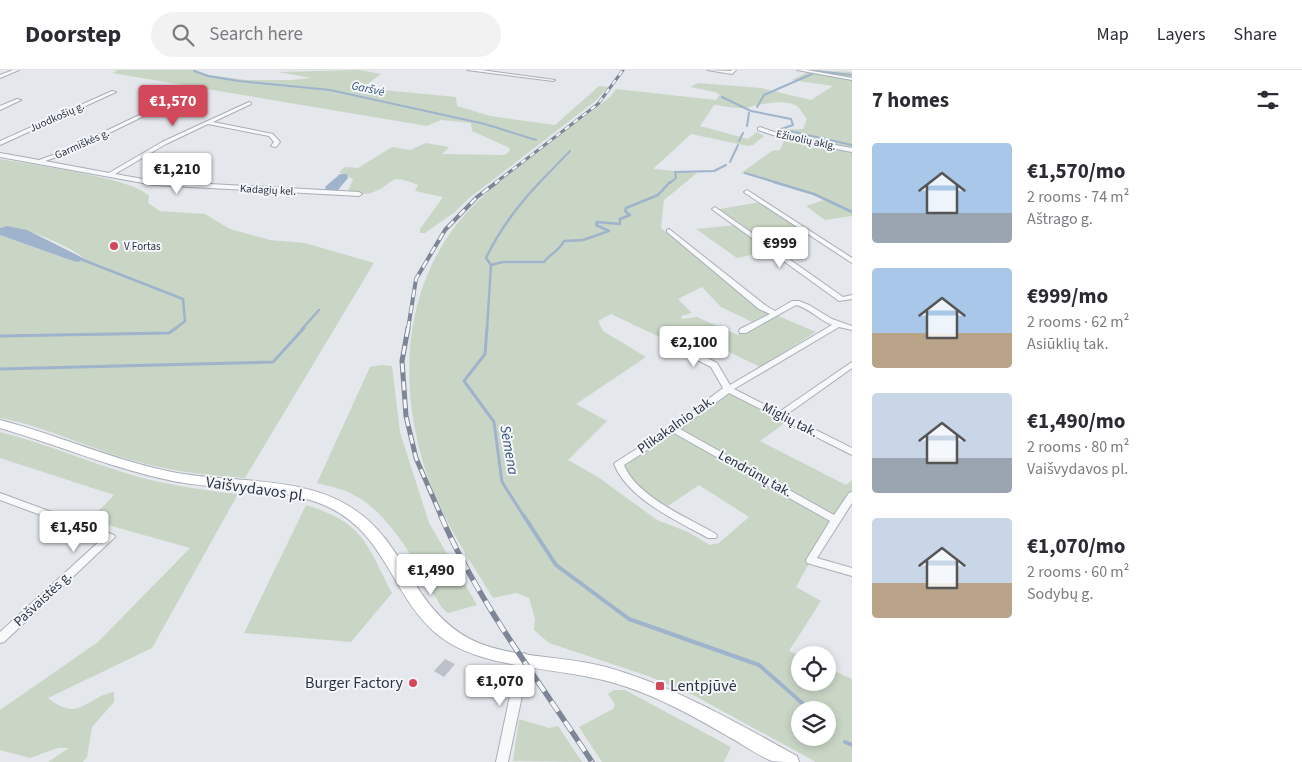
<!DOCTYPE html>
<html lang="en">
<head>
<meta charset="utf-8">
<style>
  body { margin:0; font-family:"Source Sans 3",sans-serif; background:#f2f2f3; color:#2b2b33; height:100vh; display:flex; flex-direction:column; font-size:19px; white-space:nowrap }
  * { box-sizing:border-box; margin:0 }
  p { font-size:16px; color:#7c7c81 }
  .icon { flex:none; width:28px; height:28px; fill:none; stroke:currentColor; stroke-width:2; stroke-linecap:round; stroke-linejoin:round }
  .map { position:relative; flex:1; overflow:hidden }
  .panel { display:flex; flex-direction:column; background:#fff; width:450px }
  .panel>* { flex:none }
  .controls { position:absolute; left:791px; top:576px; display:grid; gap:10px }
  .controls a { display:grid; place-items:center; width:45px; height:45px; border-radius:50%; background:#fff; box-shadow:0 2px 8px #0003; font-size:25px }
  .price { position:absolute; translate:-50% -42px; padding:0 11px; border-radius:5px; background:#fff; color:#222; font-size:16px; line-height:32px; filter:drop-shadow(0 1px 2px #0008) }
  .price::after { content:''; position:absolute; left:50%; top:30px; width:15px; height:11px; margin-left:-8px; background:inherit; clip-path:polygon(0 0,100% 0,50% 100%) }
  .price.active { background:#d1495b; color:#fff }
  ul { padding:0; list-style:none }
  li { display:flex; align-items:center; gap:15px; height:125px; padding:0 20px }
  li span { display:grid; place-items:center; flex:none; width:140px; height:100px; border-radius:5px; color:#555 }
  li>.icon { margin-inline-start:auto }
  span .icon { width:60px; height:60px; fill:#fffc; stroke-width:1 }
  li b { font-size:21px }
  h2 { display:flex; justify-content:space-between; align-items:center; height:60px; padding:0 20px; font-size:21px }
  header { display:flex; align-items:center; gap:30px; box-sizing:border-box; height:70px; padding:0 25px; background:#fff; border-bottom:1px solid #e1e1e2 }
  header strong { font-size:24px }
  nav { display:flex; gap:28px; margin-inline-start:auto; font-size:18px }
  .search { width:350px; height:45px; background:#f2f2f3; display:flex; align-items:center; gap:12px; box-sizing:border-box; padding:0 18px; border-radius:28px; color:#7c7c81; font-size:19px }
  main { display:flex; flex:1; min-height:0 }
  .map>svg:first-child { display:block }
</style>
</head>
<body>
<header>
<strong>Doorstep</strong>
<div class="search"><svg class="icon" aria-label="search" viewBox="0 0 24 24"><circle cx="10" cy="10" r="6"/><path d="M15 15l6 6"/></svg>Search here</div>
<nav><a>Map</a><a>Layers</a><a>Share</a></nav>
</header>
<main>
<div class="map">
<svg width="852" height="692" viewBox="0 0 852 692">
  <rect width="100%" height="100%" fill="#e4e7ec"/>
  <!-- green -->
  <g fill="#c9d6c5" fill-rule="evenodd">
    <path d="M118,0H196L209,5L246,10H291L312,8L278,2L359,0L381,4L362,18L456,27L457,36L490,46L555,55L599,16L609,17L594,32L468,129L455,142L425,163H420V159L443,127L415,121L418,115C384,102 398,114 371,123C365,125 354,123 347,123L353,109L339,102L345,97L358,98L392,77L410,80L426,73L449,77L442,84L504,85L509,82L510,78L472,61L471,53L441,50L427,56L112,3Z"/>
    <path d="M806,0L852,2V78L780,64L781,60L803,59L807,49C804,46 801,40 798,37C786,28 761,34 750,37C740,40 724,36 714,35L700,56L748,69L757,62L764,66L753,75L748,76L691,64L653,99L697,103L664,130L661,158L768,244L752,252L721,237L702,217L678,229L692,243L681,246L682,249L697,247L738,265L776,245L816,262L760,297L721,278L704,288L611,244L598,251L603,261L646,287L576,334L607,351L568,390L598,407L657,450L688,462L710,475L719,473L749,447L699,415L668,436L639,419L622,395L729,324L786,352L760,371L846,415L852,410V424L848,423L796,517L821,531L789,581L800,586V612H828V598L852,609V692H816L695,626L648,606L549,573L534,560L535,549L529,528L516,523L493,528C476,500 457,472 443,443C394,342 392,212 479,130C519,92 567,61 610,27L616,19L716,30L720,25L715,22L690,17L698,13L761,18L811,30L833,16L792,10L810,1ZM800,640H828V668H800Z"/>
    <path d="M792,70L852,82V146L825,150L806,136L827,129L741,103L772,81L780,80L784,71Z"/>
    <path d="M0,89C28,94 134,108 149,126L148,133L160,141L205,144L230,159L270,170L305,173L374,193L245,408C209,405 174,402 139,392C92,380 48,357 0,348V165L70,190L85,189C72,177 16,152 0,158Z"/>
    <path d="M761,132L798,158L758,166L719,139Z"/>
    <path d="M736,155L771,181L737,188L696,159Z"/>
    <path d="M381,295L392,296L400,362L429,453L477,535L448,543L442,538C419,500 392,442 350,423C340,418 328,416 317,413L370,297Z"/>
    <path d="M0,362C45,373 87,392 132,405C166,415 202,420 238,424L152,578L48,628C80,653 84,628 114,622V632L92,657L87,687L83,692H48L69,678H58L30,688L0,680V640L98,572L190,478L90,450L114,425L0,388Z"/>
    <path d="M306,435C364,453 366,473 392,523L351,572L244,563Z"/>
    <path d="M614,620H625L731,677L724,692H602L579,657L613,639L615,635L608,624Z"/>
    <path d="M519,649L549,658L558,656L582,692L513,691Z"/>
  </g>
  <!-- water -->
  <g fill="#9fb4cc">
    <path d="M340,104H347L348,108L338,120H326L325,117Z"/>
    <path d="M7,156L27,160L85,189L78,192L70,190L0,165V158Z"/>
  </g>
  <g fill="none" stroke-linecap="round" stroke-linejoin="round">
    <!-- stream-far3 -->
    <g stroke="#9fb4cc" stroke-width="2">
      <path d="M194,1L208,6L239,11L330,20L485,54L536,70"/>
      <path d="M815,1L852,5"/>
      <path d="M722,27L751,41L791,49L793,55L781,59L852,75"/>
      <path d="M757,37L764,25L812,4"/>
      <path d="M747,56L749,43"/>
      <path d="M739,71L743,63"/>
      <path d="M730,92L738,75"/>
      <path d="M745,103L778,113"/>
      <path d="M539,113L570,81"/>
      <path d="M670,113L676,108L675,102L714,101L726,95"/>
    </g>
    <!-- stream-far2 -->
    <g stroke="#9fb4cc" stroke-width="2.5">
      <path d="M774,112L814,124L852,142"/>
      <path d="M83,190L183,229L185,251L175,259"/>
      <path d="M491,195L486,188C500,159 518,135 540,112"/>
      <path d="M302,259L319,240"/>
      <path d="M487,259L491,195L503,192H544C551,183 559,181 564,171L583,170L609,161L596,155L597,152L620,154V149L630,145L625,141L626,138L658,125L670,112"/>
    </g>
    <!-- stream-far1 -->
    <g stroke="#9fb4cc" stroke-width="3">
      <path d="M487,258L485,284L464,311L494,352L502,412L525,448"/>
      <path d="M0,266L169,263L176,258"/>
      <path d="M0,299L273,292L304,258"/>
    </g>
    <!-- stream -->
    <g stroke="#9fb4cc" stroke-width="4">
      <path d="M524,446L556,495L629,549L759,595L810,640"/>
      <path d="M845,672L852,675"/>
    </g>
  </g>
  <!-- building -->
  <path fill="#bbc0ca" d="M445,589L455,594L444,607L434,601Z"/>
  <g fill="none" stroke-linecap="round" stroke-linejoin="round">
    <defs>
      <g id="street">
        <path d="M13,0H19L0,8V5Z"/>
        <path d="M467,0H481L555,10L553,11Z"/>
        <path d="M707,0L731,1L732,0H736L732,4Z"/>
        <path d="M797,0H807L852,8V10Z"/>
        <path d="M112,21L116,22L0,75V71Z"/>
        <path d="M177,27L181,28L68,83L45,91L109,103L162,72L249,32L251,33V34L213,52L273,64L280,72L276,77L271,76L274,72L269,66L208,54L166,74L115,104L154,111L359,122L362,124L359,126L154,115L0,87V83L39,90L64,81Z"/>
        <path d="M17,29L21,30L0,40V36Z"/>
        <path d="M760,57L786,66L852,78V82L785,69L758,60V58Z"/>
        <path d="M747,120L852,188V193L745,123L744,122Z"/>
        <path d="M715,137L843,227L852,225V229L839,231L713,140L712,139Z"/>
        <path d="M669,159L765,235L775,241L792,231H799L809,235L832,249L852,256V260L839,257L734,319L779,342L852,292V298L786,345L852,378V385L729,323L680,359L834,445L849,423L852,422V433L817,488L852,498V506L807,493L806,490L830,451L674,363L624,395C637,427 687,447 716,464L717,466L716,468H708C676,450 629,430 614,394L616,392L671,357L723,318L711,297L664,273L663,271L664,269H670L717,293L730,315L832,255C819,250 809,238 796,235L746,263H740L739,261L740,259L770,244L759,239L667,162V160Z"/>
        <path d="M0,423L114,465L115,467L4,572L0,573V562L103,468L0,430Z"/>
        <path d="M524,583L528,585L530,588L508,692H496L518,588L520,585Z"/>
      </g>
      <path id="secondary" d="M0,350C58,365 113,390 172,402C231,414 303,404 355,440C406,474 412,538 470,569C509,589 563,585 606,597C674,616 735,652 797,686L799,692C791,692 780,692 772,691C758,686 743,674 729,667C695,647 661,628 624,616C568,596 483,602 438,565C390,525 387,462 324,435C277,415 222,421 173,411C114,399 58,375 0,358Z"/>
    </defs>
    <!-- street casing -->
    <use href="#street" stroke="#a9aeb7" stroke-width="2"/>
    <!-- secondary casing -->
    <use href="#secondary" stroke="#a9aeb7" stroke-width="2"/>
    <!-- street -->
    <use href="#street" fill="#f7f8fa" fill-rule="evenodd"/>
    <!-- secondary -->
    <use href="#secondary" fill="#fff" fill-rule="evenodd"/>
    <defs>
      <path id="rail-far3" d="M495,113L598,34L623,0"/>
      <path id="rail-far2" d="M408,259L416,209L445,160L477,127L497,112"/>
      <path id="rail-far1" d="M408,258L402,291L406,346L416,388L442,448"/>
      <path id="rail" d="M441,446C479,534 540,612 592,692"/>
    </defs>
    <!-- rail-far3 casing -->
    <use href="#rail-far3" stroke="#7d8696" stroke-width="3"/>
    <!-- rail-far2 casing -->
    <use href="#rail-far2" stroke="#7d8696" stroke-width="4"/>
    <!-- rail-far1 casing -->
    <use href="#rail-far1" stroke="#7d8696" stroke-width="5"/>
    <!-- rail casing -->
    <use href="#rail" stroke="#7d8696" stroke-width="5.5"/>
    <!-- rail-far3 -->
    <use href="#rail-far3" stroke="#f4f6f9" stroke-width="2" stroke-dasharray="5.5" stroke-linecap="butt"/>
    <!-- rail-far2 -->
    <use href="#rail-far2" stroke="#f4f6f9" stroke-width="2.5" stroke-dasharray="8" stroke-linecap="butt"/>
    <!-- rail-far1 -->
    <use href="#rail-far1" stroke="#f4f6f9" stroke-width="3" stroke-dasharray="9" stroke-linecap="butt"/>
    <!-- rail -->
    <use href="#rail" stroke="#f4f6f9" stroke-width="4" stroke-dasharray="12" stroke-linecap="butt"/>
  </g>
  <!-- markers -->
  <g fill="#d1495b" stroke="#f4f6f9" stroke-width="2">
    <circle cx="114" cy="176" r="5"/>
    <circle cx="413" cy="613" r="5"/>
    <rect x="655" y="611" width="10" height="10" rx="2.5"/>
  </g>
  <g text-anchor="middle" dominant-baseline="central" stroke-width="4" stroke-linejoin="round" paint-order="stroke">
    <!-- far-street labels -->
    <g font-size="11" fill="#2b3445" stroke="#f4f6f9">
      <text transform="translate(57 47) rotate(-24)">Juodkošių g.</text>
      <text transform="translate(806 70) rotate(12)">Ežiuolių aklg.</text>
      <text transform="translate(82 74) rotate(-24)">Garmiškės g.</text>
      <text transform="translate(268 120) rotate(3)">Kadagių kel.</text>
    </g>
    <!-- far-poi labels -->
    <g font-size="11" fill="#2b3445" stroke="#f4f6f9" text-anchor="start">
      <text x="124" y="176">V Fortas</text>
    </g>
    <!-- far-water labels -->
    <g font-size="12" font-style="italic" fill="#34527a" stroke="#f4f6f9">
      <text transform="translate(368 19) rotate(12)">Garšvė</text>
    </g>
    <!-- street labels -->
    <g font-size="14" fill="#2b3445" stroke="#f4f6f9">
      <text transform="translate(790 350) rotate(27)">Miglių tak.</text>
      <text transform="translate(676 355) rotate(-35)">Plikakalnio tak.</text>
      <text transform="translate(755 404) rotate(29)">Lendrūnų tak.</text>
      <text transform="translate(43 529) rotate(-43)">Pašvaistės g.</text>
    </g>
    <!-- water labels -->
    <g font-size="15" font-style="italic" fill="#34527a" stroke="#f4f6f9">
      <text transform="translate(509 380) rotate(80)">Sėmena</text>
    </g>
    <!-- near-street labels -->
    <g font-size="16" fill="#2b3445" stroke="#f4f6f9">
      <text transform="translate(256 419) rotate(8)">Vaišvydavos pl.</text>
    </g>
    <!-- near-poi labels -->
    <g font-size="16" fill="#2b3445" stroke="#f4f6f9" text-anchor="end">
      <text x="403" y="613">Burger Factory</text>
      <text x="670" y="616" text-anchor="start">Lentpjūvė</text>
    </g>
  </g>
</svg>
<div class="controls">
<a><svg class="icon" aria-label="locate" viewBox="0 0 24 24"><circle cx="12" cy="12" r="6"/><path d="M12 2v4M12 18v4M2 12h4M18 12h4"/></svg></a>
<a><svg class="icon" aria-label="layers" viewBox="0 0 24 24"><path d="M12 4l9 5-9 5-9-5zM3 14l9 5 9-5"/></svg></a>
</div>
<b class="price active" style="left:173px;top:57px">€1,570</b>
<b class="price" style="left:177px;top:125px">€1,210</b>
<b class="price" style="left:780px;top:199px">€999</b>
<b class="price" style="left:694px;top:298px">€2,100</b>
<b class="price" style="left:74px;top:483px">€1,450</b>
<b class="price" style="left:431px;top:526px">€1,490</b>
<b class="price" style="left:500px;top:637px">€1,070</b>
</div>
<section class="panel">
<h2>7 homes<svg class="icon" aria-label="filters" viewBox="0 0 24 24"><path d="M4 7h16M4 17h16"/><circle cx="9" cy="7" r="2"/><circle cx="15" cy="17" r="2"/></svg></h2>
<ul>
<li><span style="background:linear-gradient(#a9c7e8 70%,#9aa5b1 0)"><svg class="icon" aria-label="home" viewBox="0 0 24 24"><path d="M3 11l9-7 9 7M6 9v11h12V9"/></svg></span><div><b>€1,570/mo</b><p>2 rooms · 74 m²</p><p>Aštrago g.</p></div></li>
<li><span style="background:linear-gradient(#a9c7e8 65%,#b9a48a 0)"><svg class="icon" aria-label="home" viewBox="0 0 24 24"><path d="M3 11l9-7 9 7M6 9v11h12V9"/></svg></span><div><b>€999/mo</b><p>2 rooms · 62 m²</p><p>Asiūklių tak.</p></div></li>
<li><span style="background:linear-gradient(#c9d6e8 65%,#9aa5b1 0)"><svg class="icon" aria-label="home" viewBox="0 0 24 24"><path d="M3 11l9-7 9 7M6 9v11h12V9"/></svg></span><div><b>€1,490/mo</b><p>2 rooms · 80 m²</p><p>Vaišvydavos pl.</p></div></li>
<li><span style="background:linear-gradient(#c9d6e8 65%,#b9a48a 0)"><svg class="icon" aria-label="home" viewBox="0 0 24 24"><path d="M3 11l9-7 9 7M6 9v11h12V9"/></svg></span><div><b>€1,070/mo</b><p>2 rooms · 60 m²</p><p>Sodybų g.</p></div></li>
</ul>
</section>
</main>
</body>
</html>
